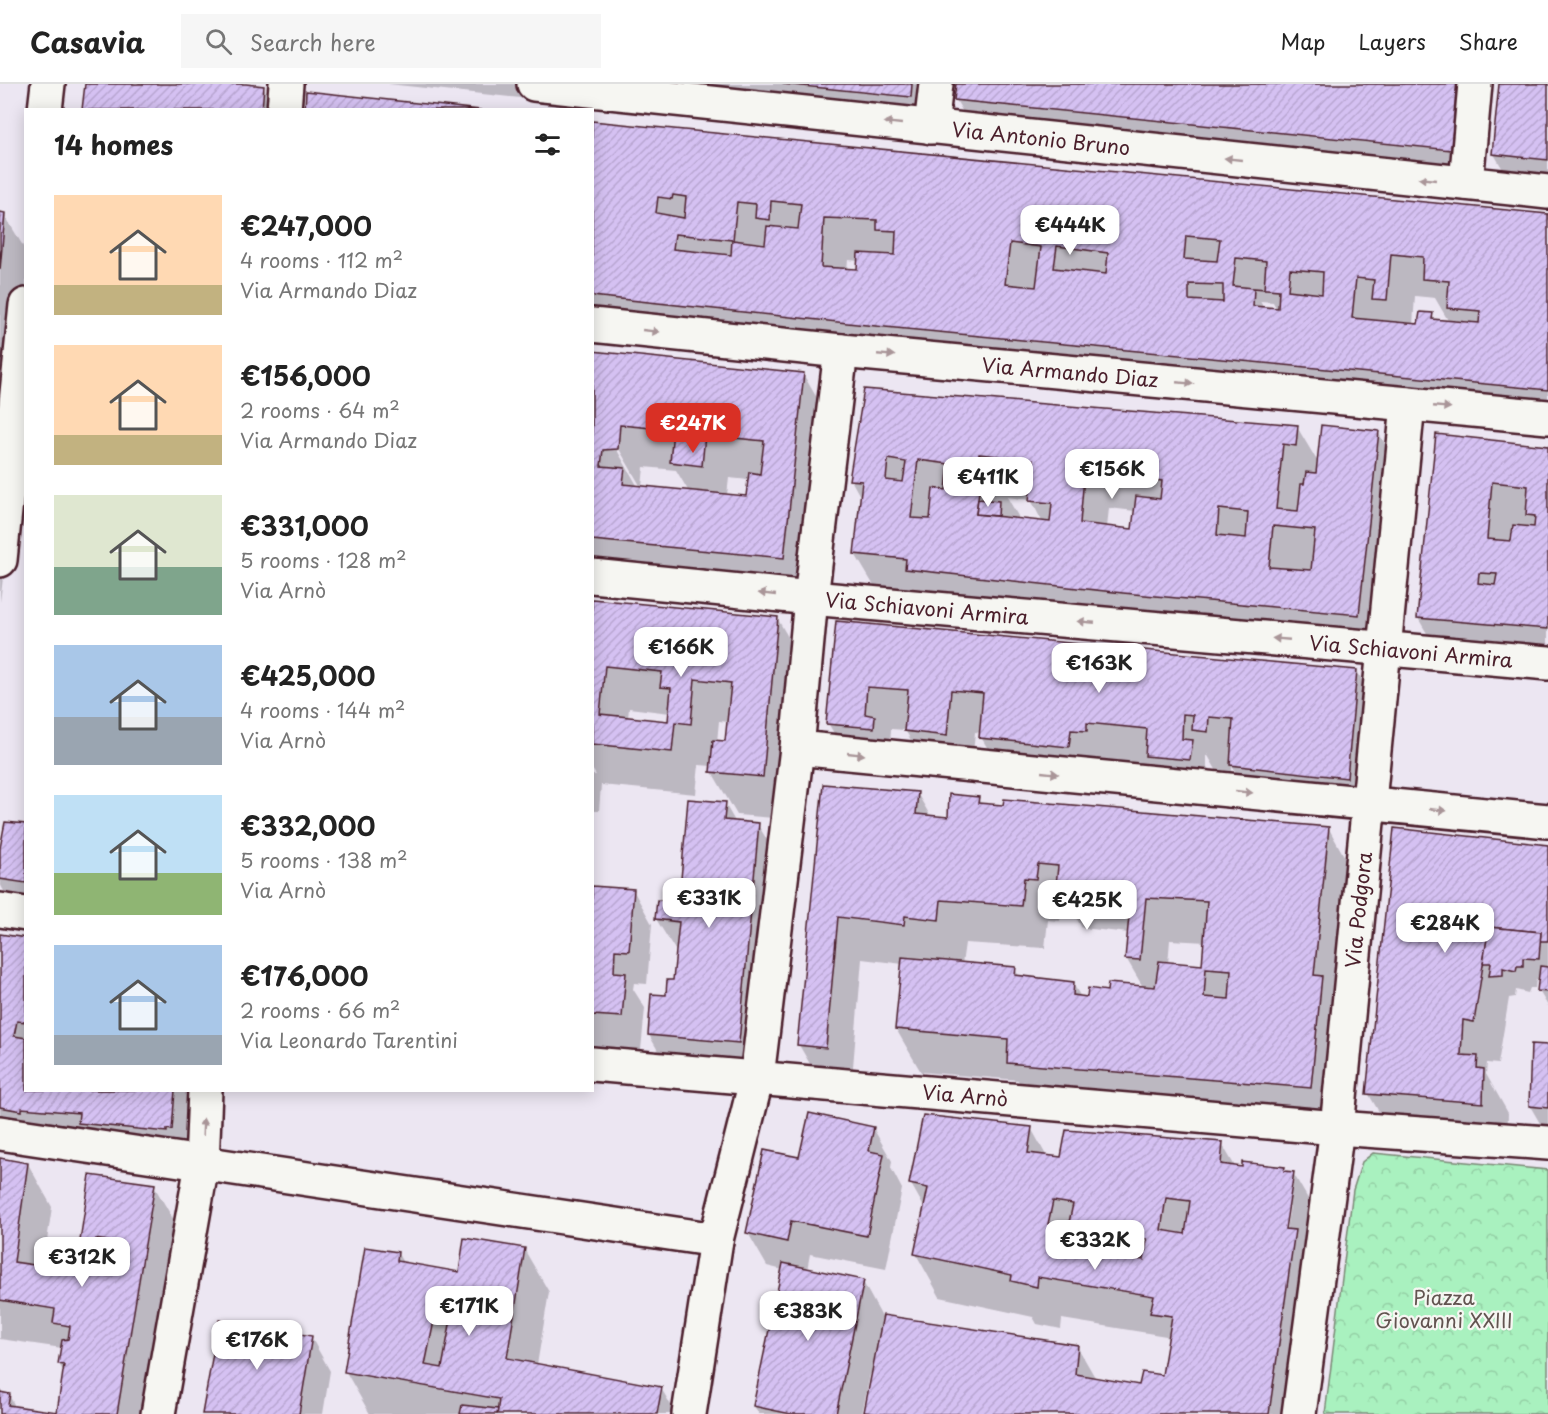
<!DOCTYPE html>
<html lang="en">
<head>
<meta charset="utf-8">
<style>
  body { margin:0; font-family:"Playpen Sans",sans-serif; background:#f6f6f6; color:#222; height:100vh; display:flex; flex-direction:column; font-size:22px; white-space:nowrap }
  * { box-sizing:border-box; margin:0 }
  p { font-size:20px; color:#767676 }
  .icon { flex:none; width:33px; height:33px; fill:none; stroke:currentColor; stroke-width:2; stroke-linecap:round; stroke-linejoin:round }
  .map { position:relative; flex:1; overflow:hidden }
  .side { position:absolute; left:24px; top:24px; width:570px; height:984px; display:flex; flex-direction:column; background:#fff; border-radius:0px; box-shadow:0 3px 15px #0003 }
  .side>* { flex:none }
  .price { position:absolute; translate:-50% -51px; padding:0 14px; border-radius:12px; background:#fff; color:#222; font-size:20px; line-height:39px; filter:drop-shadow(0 2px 3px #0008) }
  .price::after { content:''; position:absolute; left:50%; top:36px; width:18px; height:14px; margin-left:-9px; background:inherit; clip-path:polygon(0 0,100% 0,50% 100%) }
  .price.on { background:#d93025; color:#fff }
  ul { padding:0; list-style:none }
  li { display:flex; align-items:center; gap:18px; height:150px; padding:0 30px }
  li span { display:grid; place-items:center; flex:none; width:168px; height:120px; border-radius:0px; color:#555 }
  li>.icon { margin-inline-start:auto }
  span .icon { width:72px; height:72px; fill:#fffc; stroke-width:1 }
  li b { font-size:26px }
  h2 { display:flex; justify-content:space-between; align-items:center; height:72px; padding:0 30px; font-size:26px }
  header { display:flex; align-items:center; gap:36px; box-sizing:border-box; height:84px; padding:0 30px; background:#fff; border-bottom:2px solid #e0e0e0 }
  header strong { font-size:28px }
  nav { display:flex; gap:33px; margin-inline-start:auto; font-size:21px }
  .search { width:420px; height:54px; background:#f6f6f6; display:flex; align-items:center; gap:15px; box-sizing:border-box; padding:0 21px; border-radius:0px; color:#767676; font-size:22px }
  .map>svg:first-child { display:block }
</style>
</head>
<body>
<header>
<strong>Casavia</strong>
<div class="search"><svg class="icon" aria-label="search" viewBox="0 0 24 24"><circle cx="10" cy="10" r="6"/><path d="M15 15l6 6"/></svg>Search here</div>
<nav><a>Map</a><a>Layers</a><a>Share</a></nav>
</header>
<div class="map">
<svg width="1548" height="1330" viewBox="0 0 1548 1330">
  <defs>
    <pattern id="park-crowns" width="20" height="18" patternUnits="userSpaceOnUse" patternTransform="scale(1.5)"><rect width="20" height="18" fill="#a9f1bf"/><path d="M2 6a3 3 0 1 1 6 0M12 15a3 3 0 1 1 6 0" fill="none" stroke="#93cea4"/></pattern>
    <pattern id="building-hatch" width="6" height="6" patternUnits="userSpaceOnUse" patternTransform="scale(1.5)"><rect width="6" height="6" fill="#d5c1f2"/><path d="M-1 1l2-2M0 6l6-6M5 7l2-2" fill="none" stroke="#b8a5d0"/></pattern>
  </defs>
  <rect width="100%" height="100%" fill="#ece6f2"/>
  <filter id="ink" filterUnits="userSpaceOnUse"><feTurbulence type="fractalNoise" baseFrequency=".0167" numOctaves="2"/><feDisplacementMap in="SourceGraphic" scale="12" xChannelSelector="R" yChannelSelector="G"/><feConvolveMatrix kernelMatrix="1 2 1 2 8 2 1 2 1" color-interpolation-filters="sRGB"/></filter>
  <g filter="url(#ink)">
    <!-- park -->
    <path fill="url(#park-crowns)" stroke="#7a8875" stroke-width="1.5" d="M1373,1069L1548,1086V1330H1325L1353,1106L1362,1078Z"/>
    <!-- shadow -->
    <g fill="#0003" fill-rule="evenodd">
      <path d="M87,0H230L263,3L276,26H84Z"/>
      <path d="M388,0H529L530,15Z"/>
      <path d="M564,0H941L935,55Z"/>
      <path d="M958,0H1485L1475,108L981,59L956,16Z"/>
      <path d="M1501,0H1548V116L1519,113L1494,70Z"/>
      <path d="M592,37L1548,131V346L592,251ZM848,176L859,177L858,187L847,186ZM1415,212L1435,214L1449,238L1436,237L1432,231L1419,242L1413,241ZM1260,217L1273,218L1277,226L1264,225Z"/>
      <path d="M0,130H4L26,167V213L0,438Z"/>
      <path d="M592,269L803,290L828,333L808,517L592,496ZM615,358L641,403H638L613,359ZM644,383L676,386L689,408L642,403ZM729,394L749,396L748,413L727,411Z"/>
      <path d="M865,307L1297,343L1319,380L1378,348L1403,391L1383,573L880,512L855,470L861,414L851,396ZM1007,413L1031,416L1043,439L1018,436V432ZM1109,424L1135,427L1133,447L1107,444Z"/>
      <path d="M1437,352L1548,363V585L1443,577L1418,534Z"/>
      <path d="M0,490L3,494L0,518Z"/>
      <path d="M592,517L777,534L802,577L787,735L737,731L712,688V682L699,681L696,710L601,701L599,727H592V691H596L592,685ZM629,624L670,629L669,638L628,634ZM719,637L728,638L726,659L717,658Z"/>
      <path d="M838,538L1357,587L1381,630L1371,736L1256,723L1232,682V690L1218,689L1207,670V683L1217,700L1006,696L981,653V649L975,648L971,694L931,690L905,646L891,645L890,660L853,682L828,639Z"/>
      <path d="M824,701L917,709L931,733L949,735L978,714L982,721L1329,745L1353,788L1335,1047L1033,1022L1018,996L921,988L896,945L903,880L862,875L851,1007L824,1004L799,961ZM1062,822L1070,823L1082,844L1129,849L1126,874L1143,903L1108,908L1088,915L1081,913L1073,900L1020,894L1015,885L962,880L965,859L1045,864L1048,836L1060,837ZM1170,856L1206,858L1204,882L1168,880Z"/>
      <path d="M725,720L736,739L758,741L778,774L758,992L668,984L649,951L675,898L677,869L656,835L680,819Z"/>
      <path d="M26,741V838L21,837L0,800V773Z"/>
      <path d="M1548,762V922L1539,907L1540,897L1536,896L1535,904H1530L1528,909L1516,906L1515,913L1509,914L1498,980L1487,979L1486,990L1508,1029L1507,1061L1393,1052L1368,1009Z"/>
      <path d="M592,803L633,806L652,840L647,900L634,899L633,905L645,924L641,966L592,962Z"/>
      <path d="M0,851L26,855V1006H201L191,1090L105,1081L99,1071L0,1062Z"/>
      <path d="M1548,962V1053L1530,1022Z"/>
      <path d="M873,1044L892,1077L891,1084L902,1105L886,1185L810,1170L807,1186L863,1198L882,1233L1077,1262L1096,1295L1140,1303L1164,1293L1169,1258L1166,1252L1062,1235L1061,1245L1037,1240L1033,1233L940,1213L916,1170L925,1125L911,1100L1031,1044L1047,1073L1062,1075L1222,1060L1236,1084H1284L1286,1089H1293L1318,1132L1299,1330H868L866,1327L873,1290H870L862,1330H759L754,1322L783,1186L767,1182L748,1149L801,1075ZM1287,1123H1290L1285,1152H1282Z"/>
      <path d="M0,1076L28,1080L52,1123L43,1184L92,1191L79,1170L154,1102L179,1145L149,1330H0V1305L3,1310L9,1311L16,1324L58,1330L64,1288L59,1280L62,1264L0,1255Z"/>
      <path d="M524,1165L549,1208L537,1281L661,1304L676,1330H370L346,1288L398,1170L404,1180L460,1190Z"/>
      <path d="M311,1253L330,1287L323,1330H204Z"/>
    </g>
    <!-- building -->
    <g fill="url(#building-hatch)" stroke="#4a1f2b" stroke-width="1.5" fill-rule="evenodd">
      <path d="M85,0H246L264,2L262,26H82Z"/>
      <path d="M783,0H912L911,13Z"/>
      <path d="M956,0H1457L1451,66L954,16Z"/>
      <path d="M1499,0H1548V76L1492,70Z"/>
      <path d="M306,7L481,26H305Z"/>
      <path d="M592,37L1548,130V306L885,243L592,212ZM673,111L686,113L684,134L656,129L658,113L672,115ZM771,117L801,120L798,145L767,142L765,160L733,156L737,118L756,120L755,134L770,136ZM824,134L877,136V146L896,147L895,171L858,169L857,185L821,183ZM675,150L732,156L731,171L673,165ZM1186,152L1220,155L1217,177L1184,175ZM1010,159L1041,163L1036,203L1005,200ZM1057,162L1108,169L1106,190L1054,184ZM1391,170L1423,173L1422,195L1449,197L1447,224L1480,227L1479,239L1432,235L1433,229L1420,228L1418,240L1352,234L1356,194L1374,196L1372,215L1387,216ZM1236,174L1266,177L1264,205L1233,202ZM1290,185L1323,188L1322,210L1288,206ZM1189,200L1223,201V218L1189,216ZM1254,204L1279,206L1278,224L1253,222Z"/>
      <path d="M0,128L5,129L0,186Z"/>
      <path d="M592,267L804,289L784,474L592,456ZM620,341L673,346L670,378L702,382L705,351L764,357L760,390L749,388L746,412L623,400L625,384L601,382L603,366L618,365Z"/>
      <path d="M864,305L1298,341L1296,362L1283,360L1276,425L1298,427L1301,400H1304L1306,388L1316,389L1321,341L1379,347L1359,531L1123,509L905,485L906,475L854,470L862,397L849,396ZM979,370L1033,376L1029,417L1052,419L1050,438L976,430L980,399L993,400L994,387L977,386ZM888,375L906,378L903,398L886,396ZM918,376L949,380L946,406L933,404L930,435L911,434ZM1085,381L1133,387V393L1162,397L1160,415L1136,412L1132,445L1080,439ZM1219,425L1248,428L1246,454L1217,451ZM1273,442L1315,446L1311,486L1269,483Z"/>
      <path d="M1436,350L1548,362V545L1417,534ZM1492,398L1528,402L1526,431L1535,432L1534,443L1513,441L1511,457L1487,455ZM1479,489L1497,490L1495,501L1478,499Z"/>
      <path d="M978,415L999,417L998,432L976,430Z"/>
      <path d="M592,515L778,533L763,693L710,688L713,656L725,657L731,599L695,595L691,640L675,638L672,668L592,660ZM605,582L662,588L660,603L671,604L668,637L600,630Z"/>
      <path d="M836,537L1357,586L1347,694L1230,681L1233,635L1209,633L1208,648L1192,646L1193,631L1183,630L1182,655L1193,656L1190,676L1145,672L1147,645L1087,639V647L1071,646L1069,663L979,654L983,609L951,606L947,652L904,647L908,606L867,603L865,630L875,632L874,644L826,640Z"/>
      <path d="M823,700L918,708L916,730L948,733L949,710L979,713L978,719L1003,721L1004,715L1329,743L1314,891L1322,892L1311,1004L1007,979L1008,955L895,945L902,873L1016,883L1015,891L1074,898L1073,911L1087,913L1088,904L1107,907L1108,899L1155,903L1159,877L1202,881L1207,817L1146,814L1140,876L1125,875L1131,810L1056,801L1058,782L1038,780L1036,795L1024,794L1021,822L941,816L939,836L905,832L904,841L838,833L826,964L797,961ZM1206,884L1231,886L1229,915L1204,913Z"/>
      <path d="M688,715L726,718L724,736L759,739L739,959L648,951L651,910L666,911L667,896H673L679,838L655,835L657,816L679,818Z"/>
      <path d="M5,738L26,740V799L0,795V764Z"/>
      <path d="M1394,744L1548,761V857H1540L1541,848L1489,843L1474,938L1463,936L1461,971L1478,972L1477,984L1484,985L1483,1019L1366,1010Z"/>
      <path d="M592,802L634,805L629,867L615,866L614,888L626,889L622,933L592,931Z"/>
      <path d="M1489,843L1541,848L1539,875L1523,874V882H1517L1516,887L1503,884V891L1489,892L1491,879H1483Z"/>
      <path d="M0,850L26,854V938L17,937L14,952L26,954V1006H175L172,1046L167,1045V1048L78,1039L79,1029L22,1024V1027L0,1023Z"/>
      <path d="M1540,882L1548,883V908L1537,907Z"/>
      <path d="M1531,960L1548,961V1024L1529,1022Z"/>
      <path d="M809,1029L874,1043L869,1067L884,1070L867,1152L791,1137L787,1158L746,1149L764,1066L799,1073Z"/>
      <path d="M923,1031L1032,1043L1028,1069L1061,1073L1066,1046L1223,1058L1221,1080L1242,1083V1078L1285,1083L1284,1087L1294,1088L1285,1145L1295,1146L1269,1330H879L864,1328L883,1231L1078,1261L1075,1290L1139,1301L1142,1288L1162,1291L1172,1232L1150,1229L1154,1212L1038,1193L1037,1203L1011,1197L1012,1191L914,1170L928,1104L909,1100ZM1166,1114L1190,1117L1185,1150L1161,1146ZM1053,1117L1073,1120L1068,1143L1048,1140ZM1130,1152L1147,1155L1144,1176L1127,1174Z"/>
      <path d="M0,1074L28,1079L14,1178L109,1192L114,1158L96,1155L94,1172L78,1170L90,1091L155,1100L117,1330H0V1308L10,1310L8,1321L57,1328L64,1281L58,1280L62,1256L68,1255L70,1242L53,1239L55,1225L0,1216Z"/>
      <path d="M464,1154L525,1164L507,1274L662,1303L657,1330H497L499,1315L344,1288L365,1163L398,1168L397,1177L459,1188ZM435,1232L451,1235L442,1284L425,1281Z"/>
      <path d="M783,1179L864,1196L836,1330H791L753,1322Z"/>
      <path d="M219,1236L312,1252L299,1330H202Z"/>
      <path d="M462,1321L498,1325L497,1330H460Z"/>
    </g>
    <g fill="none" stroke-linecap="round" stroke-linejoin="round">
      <defs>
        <g id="street">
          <path d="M534,0L1548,108"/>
          <path d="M45,26L48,0"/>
          <path d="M284,26L286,0"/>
          <path d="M931,43L936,0"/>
          <path d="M1466,99L1475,0"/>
          <path d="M592,241L841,267L1548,333"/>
          <path d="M0,476L26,221"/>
          <path d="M592,492L811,514L1548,579"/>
          <path d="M797,664L1548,737"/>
          <path d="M0,826L26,830"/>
          <path d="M592,980L1337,1044L1548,1059"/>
          <path d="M0,1049L716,1156"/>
          <path d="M158,1330L202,1080L205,1006"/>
          <path d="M689,1330L716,1156L757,993L797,664L811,514L841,267"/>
          <path d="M1299,1330L1337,1044L1408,320"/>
        </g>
      </defs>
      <!-- street casing -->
      <use href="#street" stroke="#4a1f2b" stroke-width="38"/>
      <!-- street -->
      <use href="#street" stroke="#f6f6f2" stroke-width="33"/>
    </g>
    <!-- one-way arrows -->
    <defs><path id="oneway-solid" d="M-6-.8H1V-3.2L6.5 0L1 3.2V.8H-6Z" transform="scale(1.5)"/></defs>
    <g fill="#a99598">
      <use href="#oneway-solid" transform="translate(893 39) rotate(-174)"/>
      <use href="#oneway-solid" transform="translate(1233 75) rotate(-174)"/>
      <use href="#oneway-solid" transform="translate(1427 95) rotate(-174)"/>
      <use href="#oneway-solid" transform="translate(651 247) rotate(6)"/>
      <use href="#oneway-solid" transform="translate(886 271) rotate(5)"/>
      <use href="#oneway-solid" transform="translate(1185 299) rotate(5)"/>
      <use href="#oneway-solid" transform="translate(1442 323) rotate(5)"/>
      <use href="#oneway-solid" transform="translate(767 510) rotate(-174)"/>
      <use href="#oneway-solid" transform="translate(1086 538) rotate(-175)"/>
      <use href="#oneway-solid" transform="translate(1281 555) rotate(-175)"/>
      <use href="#oneway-solid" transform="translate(856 670) rotate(6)"/>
      <use href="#oneway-solid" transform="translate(1050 689) rotate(6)"/>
      <use href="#oneway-solid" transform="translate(1244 708) rotate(6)"/>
      <use href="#oneway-solid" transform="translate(1438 726) rotate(6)"/>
      <use href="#oneway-solid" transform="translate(203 1043) rotate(-88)"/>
    </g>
  </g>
  <g text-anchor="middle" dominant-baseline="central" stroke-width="4.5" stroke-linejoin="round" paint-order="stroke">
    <!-- street labels -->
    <g font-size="20" fill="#4a1f2b" stroke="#f6f6f2">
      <text transform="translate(1041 54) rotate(6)">Via Antonio Bruno</text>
      <text transform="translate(1070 288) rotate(5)">Via Armando Diaz</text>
      <text transform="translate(927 524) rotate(5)">Via Schiavoni Armira</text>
      <text transform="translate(1411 567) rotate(5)">Via Schiavoni Armira</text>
      <text transform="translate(1358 826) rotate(-84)">Via Podgora</text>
      <text transform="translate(965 1011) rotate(5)">Via Arnò</text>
    </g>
    <!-- park labels -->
    <g font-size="20" fill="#625450" stroke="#f6f6f2">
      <text x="1444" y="1213">Piazza<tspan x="1444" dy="23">Giovanni XXIII</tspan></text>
    </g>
  </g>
</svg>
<b class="price" style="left:1070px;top:172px">€444K</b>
<b class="price on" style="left:693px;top:370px">€247K</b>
<b class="price" style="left:1112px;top:416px">€156K</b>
<b class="price" style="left:988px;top:424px">€411K</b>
<b class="price" style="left:681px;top:594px">€166K</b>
<b class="price" style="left:1099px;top:610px">€163K</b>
<b class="price" style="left:709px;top:845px">€331K</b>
<b class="price" style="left:1087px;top:847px">€425K</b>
<b class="price" style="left:1445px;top:870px">€284K</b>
<b class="price" style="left:1095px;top:1187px">€332K</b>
<b class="price" style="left:82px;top:1204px">€312K</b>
<b class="price" style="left:469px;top:1253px">€171K</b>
<b class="price" style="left:808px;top:1258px">€383K</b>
<b class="price" style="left:257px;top:1287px">€176K</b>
<section class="side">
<h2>14 homes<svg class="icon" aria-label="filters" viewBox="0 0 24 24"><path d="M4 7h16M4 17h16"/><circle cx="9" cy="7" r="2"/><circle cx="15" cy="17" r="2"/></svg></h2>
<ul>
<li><span style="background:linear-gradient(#ffd9b3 75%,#c2b280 0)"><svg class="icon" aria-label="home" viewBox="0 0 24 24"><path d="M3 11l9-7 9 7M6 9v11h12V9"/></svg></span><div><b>€247,000</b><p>4 rooms · 112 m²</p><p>Via Armando Diaz</p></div></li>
<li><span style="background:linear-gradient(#ffd9b3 75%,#c2b280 0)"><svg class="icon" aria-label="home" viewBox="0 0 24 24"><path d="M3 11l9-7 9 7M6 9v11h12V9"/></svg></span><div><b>€156,000</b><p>2 rooms · 64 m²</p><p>Via Armando Diaz</p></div></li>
<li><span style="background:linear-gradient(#dfe7d0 60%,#7fa58c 0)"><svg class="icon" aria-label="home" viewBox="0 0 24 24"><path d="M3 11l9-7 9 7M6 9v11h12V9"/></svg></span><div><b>€331,000</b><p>5 rooms · 128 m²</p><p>Via Arnò</p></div></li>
<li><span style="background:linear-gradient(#a9c7e8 60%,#9aa5b1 0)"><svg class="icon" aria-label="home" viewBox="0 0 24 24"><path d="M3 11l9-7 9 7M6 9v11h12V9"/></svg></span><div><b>€425,000</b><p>4 rooms · 144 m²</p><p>Via Arnò</p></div></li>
<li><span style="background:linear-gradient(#bfe0f5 65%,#8fb573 0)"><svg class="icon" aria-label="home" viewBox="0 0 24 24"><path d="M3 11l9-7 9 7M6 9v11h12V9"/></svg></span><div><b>€332,000</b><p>5 rooms · 138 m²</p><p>Via Arnò</p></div></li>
<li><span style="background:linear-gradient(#a9c7e8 75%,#9aa5b1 0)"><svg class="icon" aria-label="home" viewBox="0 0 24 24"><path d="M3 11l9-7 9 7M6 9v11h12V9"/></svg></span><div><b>€176,000</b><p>2 rooms · 66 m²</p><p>Via Leonardo Tarentini</p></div></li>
</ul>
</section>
</div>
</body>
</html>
